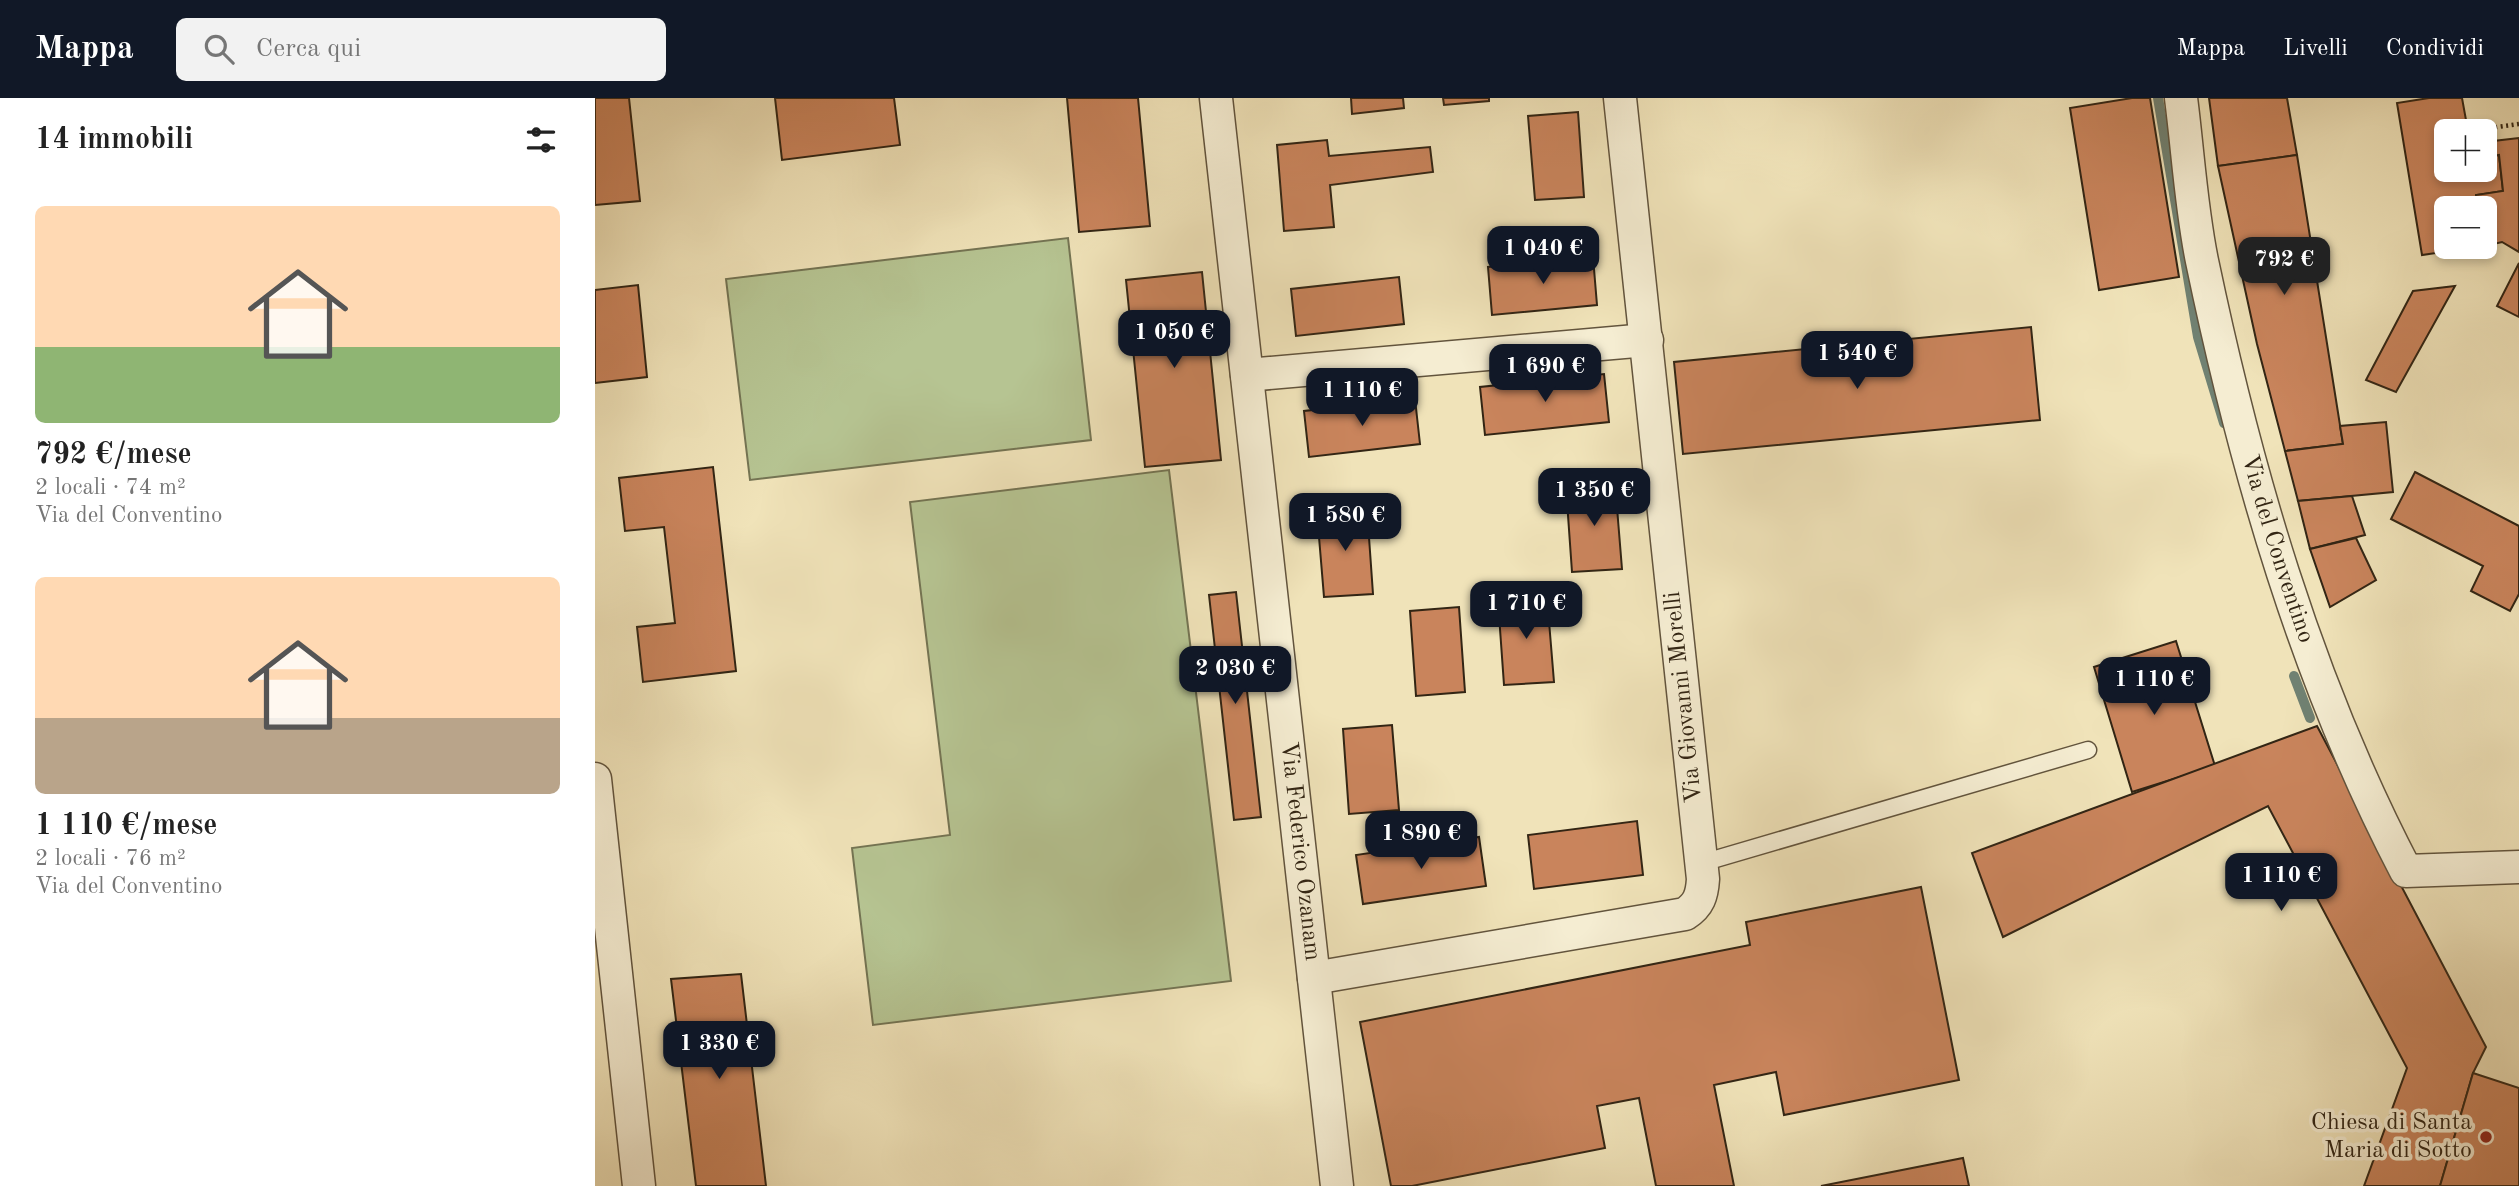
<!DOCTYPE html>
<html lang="it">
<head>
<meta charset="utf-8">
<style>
  body { margin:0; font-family:"Old Standard TT",serif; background:#f2f2f2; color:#222; height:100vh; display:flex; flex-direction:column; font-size:26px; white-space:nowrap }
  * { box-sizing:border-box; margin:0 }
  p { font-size:23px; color:#767676 }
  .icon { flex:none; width:38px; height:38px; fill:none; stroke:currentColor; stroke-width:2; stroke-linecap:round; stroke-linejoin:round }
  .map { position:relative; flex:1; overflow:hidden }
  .sheet { display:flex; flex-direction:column; background:#fff; width:595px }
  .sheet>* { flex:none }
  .controls { position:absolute; left:1839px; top:21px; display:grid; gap:14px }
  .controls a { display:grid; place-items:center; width:63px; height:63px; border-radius:10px; background:#fff; box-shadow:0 4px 10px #0003; font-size:35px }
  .price { position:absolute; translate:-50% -60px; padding:0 16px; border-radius:14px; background:#111827; color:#fff; font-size:23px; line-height:46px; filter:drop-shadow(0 2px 4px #0008) }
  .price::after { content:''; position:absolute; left:50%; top:42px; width:21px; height:16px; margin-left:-10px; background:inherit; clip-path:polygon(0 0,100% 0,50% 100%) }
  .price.selected { background:#222; color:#fff }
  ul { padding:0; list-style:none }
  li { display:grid; align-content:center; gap:14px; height:371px; padding:0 35px }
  li span { display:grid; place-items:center; height:217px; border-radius:10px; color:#555 }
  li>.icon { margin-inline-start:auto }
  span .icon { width:126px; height:126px; fill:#fffc; stroke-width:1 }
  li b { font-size:30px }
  h2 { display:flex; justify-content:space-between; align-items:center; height:84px; padding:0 35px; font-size:30px }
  header { display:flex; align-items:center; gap:42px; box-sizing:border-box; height:98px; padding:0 35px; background:#111827; color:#fff }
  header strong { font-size:33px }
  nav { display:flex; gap:38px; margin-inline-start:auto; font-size:24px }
  .search { width:490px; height:63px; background:#f2f2f2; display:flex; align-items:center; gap:18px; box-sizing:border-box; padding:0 24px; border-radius:10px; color:#767676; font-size:26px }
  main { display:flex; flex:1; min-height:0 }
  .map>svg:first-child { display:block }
</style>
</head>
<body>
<header>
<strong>Mappa</strong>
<div class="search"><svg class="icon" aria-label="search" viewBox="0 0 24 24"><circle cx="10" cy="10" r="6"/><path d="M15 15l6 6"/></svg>Cerca qui</div>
<nav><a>Mappa</a><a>Livelli</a><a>Condividi</a></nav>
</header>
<main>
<section class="sheet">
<h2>14 immobili<svg class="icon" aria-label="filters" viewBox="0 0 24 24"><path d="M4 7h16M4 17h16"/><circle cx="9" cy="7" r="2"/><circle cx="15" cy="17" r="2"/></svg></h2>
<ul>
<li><span style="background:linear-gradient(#ffd9b3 65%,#8fb573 0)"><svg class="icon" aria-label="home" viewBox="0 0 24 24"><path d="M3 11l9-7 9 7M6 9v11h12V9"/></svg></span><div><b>792 €/mese</b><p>2 locali · 74 m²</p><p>Via del Conventino</p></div></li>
<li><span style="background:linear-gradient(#ffd9b3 65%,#b9a48a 0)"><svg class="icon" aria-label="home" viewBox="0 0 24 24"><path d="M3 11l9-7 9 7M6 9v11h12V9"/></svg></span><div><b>1 110 €/mese</b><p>2 locali · 76 m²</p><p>Via del Conventino</p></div></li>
</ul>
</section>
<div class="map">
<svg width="1924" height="1088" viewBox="0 0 1924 1088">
  <rect width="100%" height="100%" fill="#f0e3b9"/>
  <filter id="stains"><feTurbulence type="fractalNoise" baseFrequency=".00286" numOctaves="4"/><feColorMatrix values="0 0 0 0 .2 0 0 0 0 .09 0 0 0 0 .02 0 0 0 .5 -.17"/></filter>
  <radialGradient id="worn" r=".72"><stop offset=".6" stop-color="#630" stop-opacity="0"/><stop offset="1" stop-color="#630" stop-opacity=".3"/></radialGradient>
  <!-- green -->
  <g fill="#b6c492" stroke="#747453" stroke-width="2">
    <path d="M473,140L496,342L155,382L131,181Z"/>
    <path d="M574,372L636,883L278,927L257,750L355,737L315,404Z"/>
  </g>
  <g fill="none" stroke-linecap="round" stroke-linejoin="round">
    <!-- stream -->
    <g stroke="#708172" stroke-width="10">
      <path d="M1563,0L1603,239L1629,325"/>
      <path d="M1699,578L1715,620"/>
    </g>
  </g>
  <!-- building -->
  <g fill="#c9845c" stroke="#322514" stroke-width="2">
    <path d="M0,0H34L45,103L0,107Z"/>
    <path d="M180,0H299L305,47L187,62Z"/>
    <path d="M472,0H543L555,128L484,134Z"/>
    <path d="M756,0H808L809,10L757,16Z"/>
    <path d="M848,0H894V3L849,7Z"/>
    <path d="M1537,0H1555L1584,179L1504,192L1475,10Z"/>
    <path d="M1614,0H1692L1702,57L1623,68Z"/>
    <path d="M1834,0H1867L1873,33H1852V72H1890V59L1904,57L1908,93L1881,97L1882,110H1852V149H1883L1827,157L1802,5Z"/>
    <path d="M983,14L989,99L940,102L933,18Z"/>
    <path d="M1924,40V154L1907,144L1890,148V110H1882L1881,97L1908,93L1904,57L1890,59V44Z"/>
    <path d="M732,42L734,58L835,49L838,74L735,87L739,129L689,133L682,47Z"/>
    <path d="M1702,57L1748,346L1690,353L1662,246L1623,68Z"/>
    <path d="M998,159L1002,207L897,217L893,169Z"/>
    <path d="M1924,165V219L1902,208Z"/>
    <path d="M607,174L626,362L550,369L531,182Z"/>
    <path d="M804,179L809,226L701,238L696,191Z"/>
    <path d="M43,187L52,279L0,285V192Z"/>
    <path d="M1860,188L1801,294L1771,282L1818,193Z"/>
    <path d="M1436,229L1445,322L1088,356L1079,264Z"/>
    <path d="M1009,276L1014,324L890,337L885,289Z"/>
    <path d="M820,301L825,346L714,359L709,313Z"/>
    <path d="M1791,324L1798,394L1703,403L1690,353L1748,346L1745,328Z"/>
    <path d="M118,369L141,573L48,584L42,529L80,525L69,429L30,433L24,380Z"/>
    <path d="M1820,374L1924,428V496L1915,513L1876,493L1888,468L1796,421Z"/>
    <path d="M1020,385L1027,471L977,474L971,389Z"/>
    <path d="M1757,398L1770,437L1715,451L1703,403Z"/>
    <path d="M772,411L778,496L729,499L722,415Z"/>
    <path d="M1761,440L1781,482L1735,509L1715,451Z"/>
    <path d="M641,494L666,719L639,722L614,497Z"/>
    <path d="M952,499L959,584L909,587L903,503Z"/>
    <path d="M864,509L870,594L821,598L815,513Z"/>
    <path d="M1581,543L1620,668L1537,694L1499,569Z"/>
    <path d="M797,627L804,712L754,716L748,631Z"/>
    <path d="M1722,628L1891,949L1878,975L1845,1088H1769L1812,970L1673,708L1408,839L1377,755Z"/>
    <path d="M1042,723L1048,777L939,791L933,737Z"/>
    <path d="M884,739L891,788L768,806L761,757Z"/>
    <path d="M1326,789L1364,982L1189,1017L1181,974L1119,987L1139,1088H1061L1044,1000L1002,1008L1010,1050L817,1088H796L765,924L1155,847L1151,824Z"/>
    <path d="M146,876L171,1088H101L76,881Z"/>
    <path d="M1878,975L1924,990V1088H1845Z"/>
    <path d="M1368,1060L1374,1088H1226Z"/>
  </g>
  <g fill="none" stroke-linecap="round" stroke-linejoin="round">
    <defs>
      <path id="lane" d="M1107,765L1493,652"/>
      <g id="street">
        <path id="s1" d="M621,0L742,1088"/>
        <path id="s2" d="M1586,0C1593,54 1596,110 1607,163C1651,373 1711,582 1811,773L1924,769"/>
        <path d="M652,277L1052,242"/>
        <path d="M0,681L44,1088"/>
        <path d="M719,880L1090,816C1104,807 1107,797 1108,781L1025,0"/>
      </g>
    </defs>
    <!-- lane casing -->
    <use href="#lane" stroke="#62543d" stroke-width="19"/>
    <!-- street casing -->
    <use href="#street" stroke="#62543d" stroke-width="35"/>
    <!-- path -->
    <path stroke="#322514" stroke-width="4.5" stroke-dasharray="2 3.5" stroke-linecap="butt" d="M1873,33L1924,26"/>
    <!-- lane -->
    <use href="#lane" stroke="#f5edd2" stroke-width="16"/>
    <!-- street -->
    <use href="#street" stroke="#f5edd2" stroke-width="32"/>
  </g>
  <!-- markers -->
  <circle fill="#8f2418" stroke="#f5edd2" stroke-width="2.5" cx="1891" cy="1039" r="7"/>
  <g text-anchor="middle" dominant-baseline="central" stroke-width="7" stroke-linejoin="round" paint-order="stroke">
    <!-- street labels -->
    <g font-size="24" fill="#322514" stroke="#f5edd2">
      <text stroke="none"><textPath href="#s2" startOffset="462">Via del Conventino</textPath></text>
      <text transform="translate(1089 599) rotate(-96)">Via Giovanni Morelli</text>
      <text stroke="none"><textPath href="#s1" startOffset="758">Via Federico Ozanam</textPath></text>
    </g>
    <!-- poi labels -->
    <g font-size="24" fill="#322514" stroke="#f5edd2" text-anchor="end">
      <text x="1877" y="1025">Chiesa di Santa<tspan x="1877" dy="28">Maria di Sotto</tspan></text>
    </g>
  </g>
  <rect width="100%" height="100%" filter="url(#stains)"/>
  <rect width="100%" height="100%" fill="url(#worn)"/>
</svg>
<div class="controls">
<a>+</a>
<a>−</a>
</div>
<b class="price" style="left:948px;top:188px">1 040 €</b>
<b class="price selected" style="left:1689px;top:199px">792 €</b>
<b class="price" style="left:579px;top:272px">1 050 €</b>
<b class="price" style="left:1262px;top:293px">1 540 €</b>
<b class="price" style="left:950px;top:306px">1 690 €</b>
<b class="price" style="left:767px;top:330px">1 110 €</b>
<b class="price" style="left:999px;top:430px">1 350 €</b>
<b class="price" style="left:750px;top:455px">1 580 €</b>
<b class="price" style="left:931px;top:543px">1 710 €</b>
<b class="price" style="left:640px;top:608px">2 030 €</b>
<b class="price" style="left:1559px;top:619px">1 110 €</b>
<b class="price" style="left:826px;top:773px">1 890 €</b>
<b class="price" style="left:1686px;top:815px">1 110 €</b>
<b class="price" style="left:124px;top:983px">1 330 €</b>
</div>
</main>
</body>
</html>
